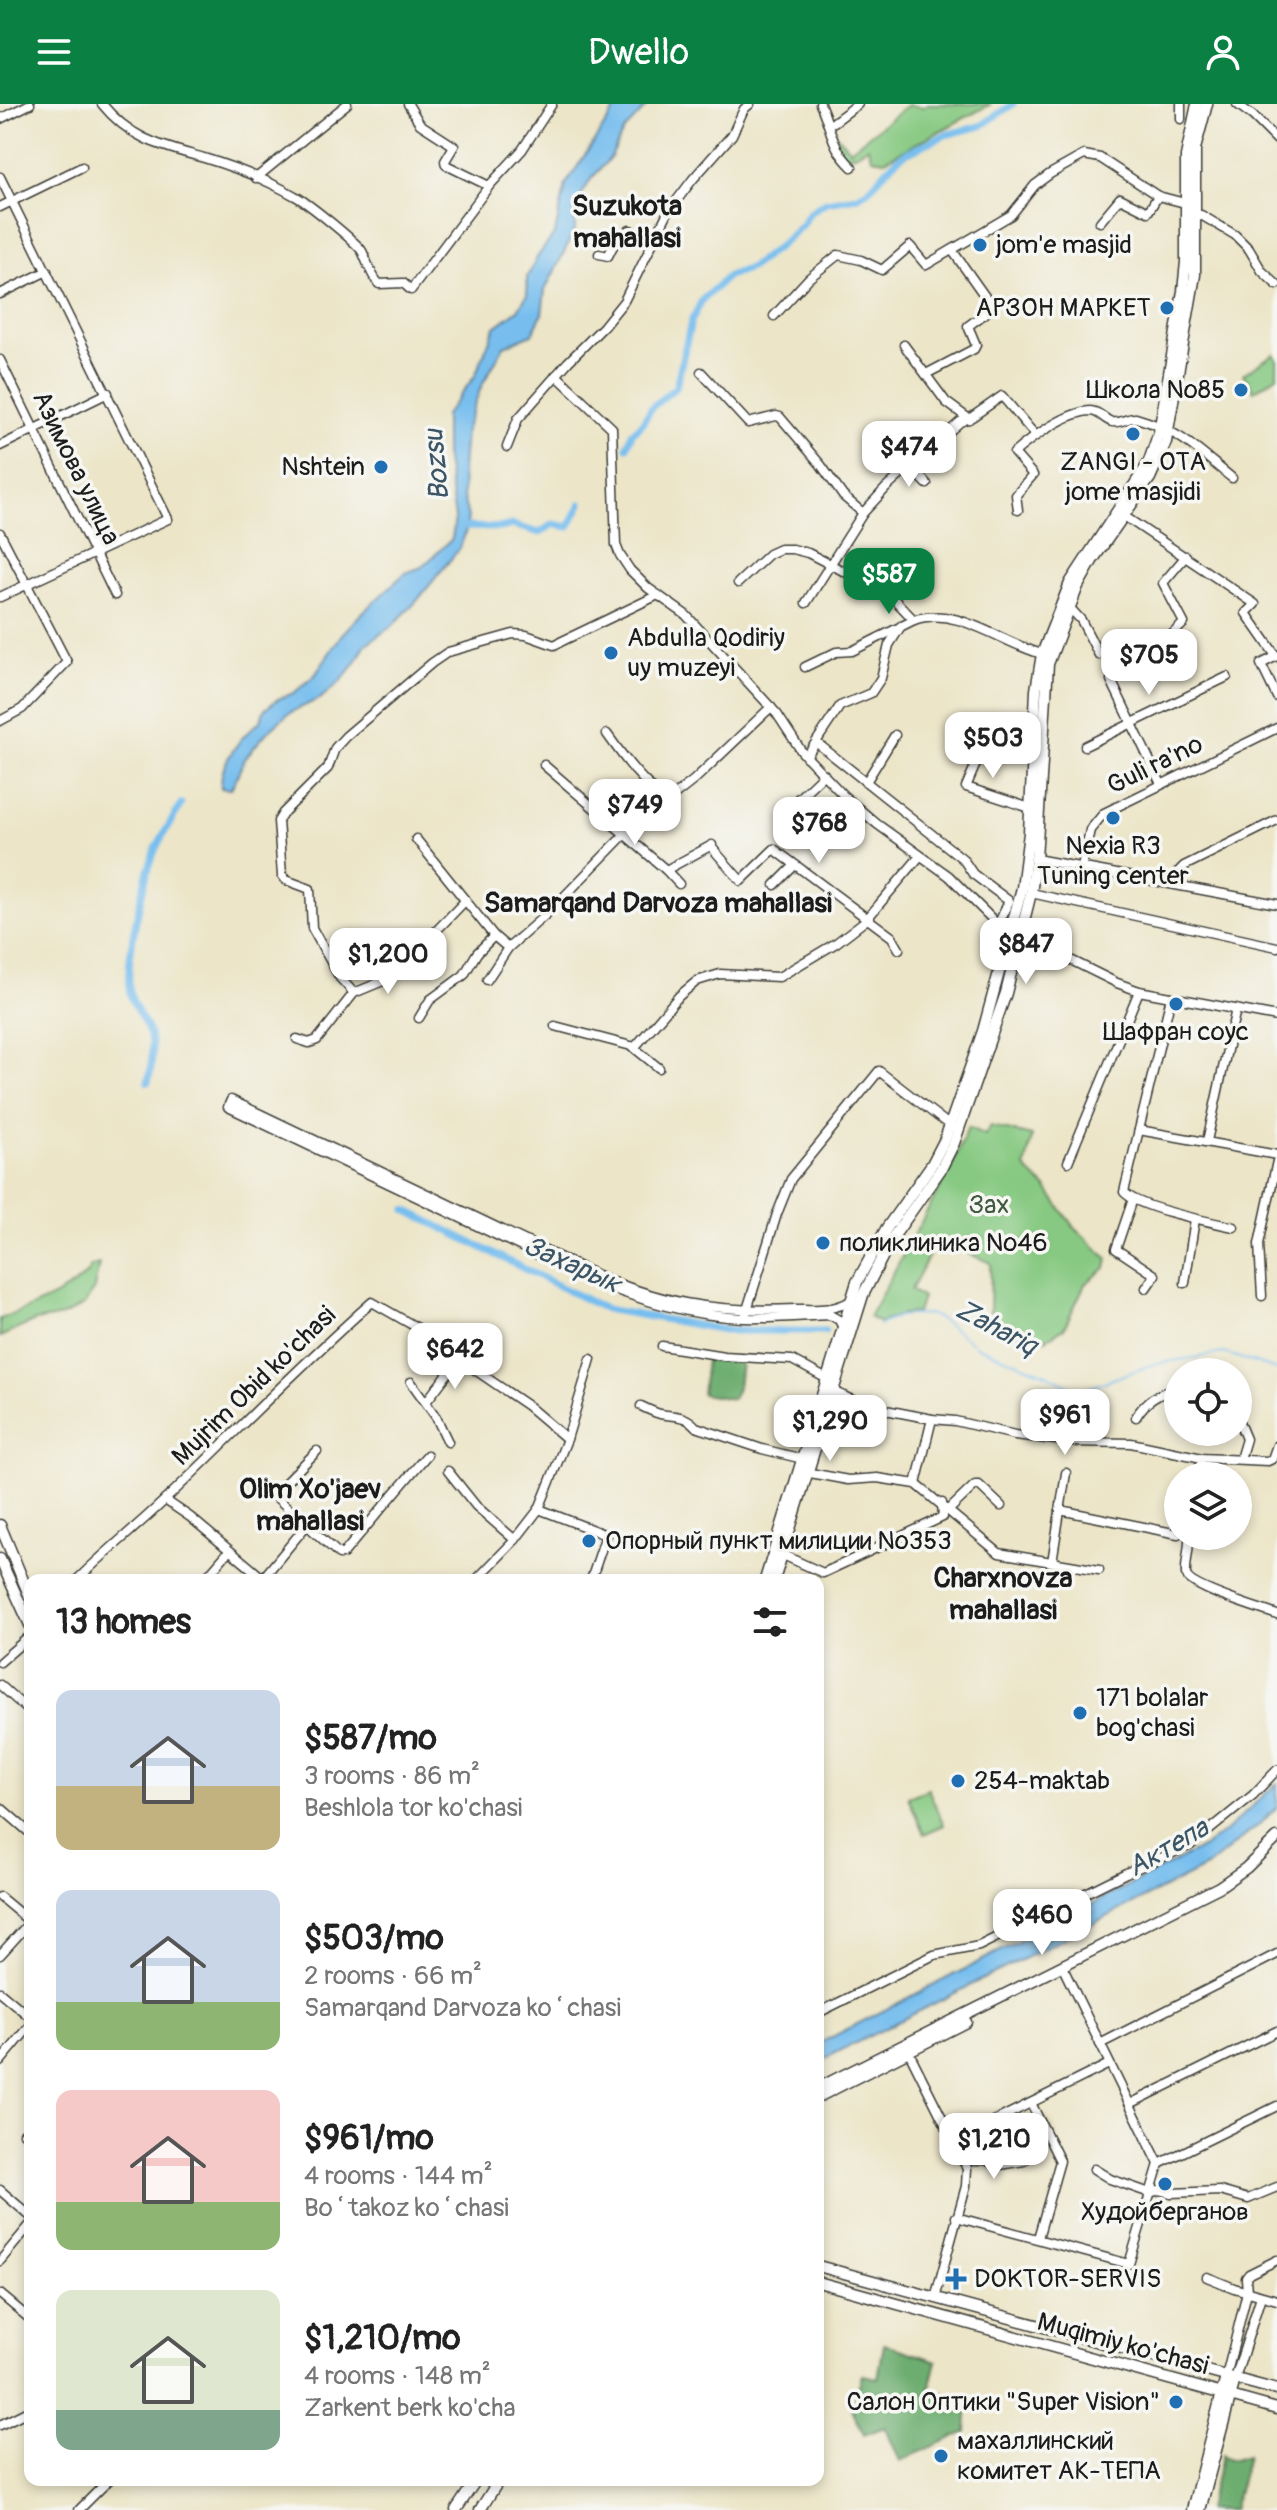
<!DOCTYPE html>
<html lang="en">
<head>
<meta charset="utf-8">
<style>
  body { margin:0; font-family:Pangolin,sans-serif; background:#f6f6f6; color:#222; height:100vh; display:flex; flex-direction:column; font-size:30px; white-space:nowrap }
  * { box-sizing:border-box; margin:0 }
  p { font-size:26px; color:#767676 }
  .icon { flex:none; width:44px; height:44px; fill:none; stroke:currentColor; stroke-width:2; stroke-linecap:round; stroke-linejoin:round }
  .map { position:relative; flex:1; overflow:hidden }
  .sheet { position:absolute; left:24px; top:1470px; width:800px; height:912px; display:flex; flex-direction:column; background:#fff; border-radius:16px; box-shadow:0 4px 12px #0003 }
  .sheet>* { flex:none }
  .controls { position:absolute; left:1164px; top:1254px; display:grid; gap:16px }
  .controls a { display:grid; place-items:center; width:88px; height:88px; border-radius:50%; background:#fff; box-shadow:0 4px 12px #0003; font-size:40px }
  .price { position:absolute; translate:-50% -68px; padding:0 18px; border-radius:16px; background:#fff; color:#222; font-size:26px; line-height:52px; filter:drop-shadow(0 2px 4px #0008) }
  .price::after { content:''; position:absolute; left:50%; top:48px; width:24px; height:18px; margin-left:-12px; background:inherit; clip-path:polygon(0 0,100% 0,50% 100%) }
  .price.on { background:#0b8043; color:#fff }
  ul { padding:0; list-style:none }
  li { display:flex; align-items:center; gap:24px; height:200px; padding:0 32px }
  li span { display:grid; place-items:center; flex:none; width:224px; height:160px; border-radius:16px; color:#555 }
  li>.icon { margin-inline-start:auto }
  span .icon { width:96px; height:96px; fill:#fffc; stroke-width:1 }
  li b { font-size:34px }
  h2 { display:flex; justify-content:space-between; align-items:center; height:96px; padding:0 32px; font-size:34px }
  header { display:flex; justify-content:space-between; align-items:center; height:104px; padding:0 32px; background:#0b8043; color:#fff; font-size:36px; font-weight:600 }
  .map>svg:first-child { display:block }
</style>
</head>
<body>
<header><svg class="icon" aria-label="menu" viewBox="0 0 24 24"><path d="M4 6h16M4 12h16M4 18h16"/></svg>Dwello<svg class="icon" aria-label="person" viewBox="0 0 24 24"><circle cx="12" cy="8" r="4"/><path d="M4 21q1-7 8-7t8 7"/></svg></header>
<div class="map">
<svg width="1277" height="2406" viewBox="0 0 1277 2406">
  <rect width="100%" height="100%" fill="#f6f6f2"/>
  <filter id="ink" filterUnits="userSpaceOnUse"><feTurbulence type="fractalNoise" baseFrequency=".0125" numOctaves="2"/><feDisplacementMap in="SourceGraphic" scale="16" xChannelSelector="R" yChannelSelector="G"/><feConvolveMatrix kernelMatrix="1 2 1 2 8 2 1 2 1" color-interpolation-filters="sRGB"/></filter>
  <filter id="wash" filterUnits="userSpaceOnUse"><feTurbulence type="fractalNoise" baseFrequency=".006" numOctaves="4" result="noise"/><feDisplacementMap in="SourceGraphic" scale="32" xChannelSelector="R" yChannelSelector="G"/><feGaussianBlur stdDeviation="1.8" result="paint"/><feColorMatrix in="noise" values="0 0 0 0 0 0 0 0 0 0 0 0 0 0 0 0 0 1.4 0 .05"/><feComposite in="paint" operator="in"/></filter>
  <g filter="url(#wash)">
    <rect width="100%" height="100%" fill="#ece5c8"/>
    <!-- green -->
    <g fill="#87c982" stroke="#52724f" stroke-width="2">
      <path d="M927,0H991L885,56L872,54L868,43L851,52L842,50L833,28L850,46L908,1L923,3Z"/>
      <path d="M1274,250L1277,255V272L1254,287L1243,270Z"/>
      <path d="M990,1022L1032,1032L1025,1064L1047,1085L1073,1122L1108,1155L1106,1164L1085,1180L1064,1224L1046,1235L1008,1229L994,1223L990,1210L991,1159L937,1136L911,1186L922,1194L917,1209L902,1210L880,1219L869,1213L952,1062L968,1023L985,1031Z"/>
      <path d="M99,1160L94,1185L84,1201L63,1212L35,1217L0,1233V1215C24,1206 81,1186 91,1162Z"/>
      <path d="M928,1685L944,1721L924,1730L908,1693Z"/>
    </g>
    <!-- forest -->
    <g fill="#6dad70" stroke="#446446" stroke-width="2">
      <path d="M706,1256L741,1259L738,1282L732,1295L702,1290Z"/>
      <path d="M884,2240L937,2257L930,2285L968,2297L966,2328L900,2357L885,2323L864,2331L852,2305L862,2271L878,2274Z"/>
      <path d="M1222,2351L1225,2354L1234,2356L1247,2352L1233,2406H1206Z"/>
    </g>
    <!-- water -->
    <g fill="#77beee" stroke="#4a6d85" stroke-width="2">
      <path d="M619,0H649L623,28L611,53L591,75L574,103L575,126L545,186L542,210L532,230L504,242L481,283L465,327L462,365L463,393L468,413L465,430L459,445L416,498L392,522L365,541L355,560L342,576L321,594L289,609L267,628L245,654L231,685L221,684C219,659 242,630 261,617L264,606L278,595L294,589L315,571L342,530L361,510L405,469L422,463L452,435L455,414L445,350V311L475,272L495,223L518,206L527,191V173L538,152L555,129L566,80Z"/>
      <path d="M1277,1679V1703L1259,1721L1208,1762L818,1958V1940L1202,1744L1226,1727Z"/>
    </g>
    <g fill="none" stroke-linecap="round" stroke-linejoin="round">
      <!-- stream -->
      <path stroke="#77beee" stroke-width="2" d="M879,1221L899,1212L929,1210L943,1217L978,1243L1046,1270L1080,1287L1154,1260L1224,1249L1277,1266"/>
      <!-- canal -->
      <g stroke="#77beee" stroke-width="7">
        <path d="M627,343L632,329L641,321L652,303L676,283L691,218L702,196L728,172L750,164L778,143L801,122L810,108L826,98L856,93L867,87L897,55L906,49L945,31L981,22L1013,0"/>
        <path d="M466,423L500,424L512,421L540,429L553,420L569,423L581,400"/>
        <path d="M148,978C152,962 154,945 149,929C144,915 133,904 130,889C124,860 143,778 154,749C161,732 173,716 181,700"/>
        <path d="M406,1106L605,1205L730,1227H825"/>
      </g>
    </g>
  </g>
  <g filter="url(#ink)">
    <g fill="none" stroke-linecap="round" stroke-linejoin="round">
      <defs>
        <g id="minor">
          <path d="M102,0C131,36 162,42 204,54C234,63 267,76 295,92C307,98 356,138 362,147C368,159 370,170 379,180L403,179L411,186L489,82L522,46L552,0"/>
          <path d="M408,0L420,20L454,42L445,57L446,61L489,82"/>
          <path d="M820,0C832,25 830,42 852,63"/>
          <path d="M1181,0V15"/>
          <path d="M1237,0L1253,12L1277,36"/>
          <path d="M0,15L30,0"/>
          <path d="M834,18L858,0"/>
          <path d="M0,73L168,415L0,493"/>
          <path d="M256,74L347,0"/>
          <path d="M0,103L82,63"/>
          <path d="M1195,112L1201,111L1235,131L1249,145L1262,167L1277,181"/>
          <path d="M1100,118L1120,94L1148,108L1158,92"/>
          <path d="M599,150L608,152L617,134L630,126L651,139"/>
          <path d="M0,190L47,167"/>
          <path d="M774,212L809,174L838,151L861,156L882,166L910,142L926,161L1011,111L1035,81L1050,70L1084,51L1100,54L1158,92L1185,99"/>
          <path d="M904,241L946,298L969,315"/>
          <path d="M0,256L115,491"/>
          <path d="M701,268L748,319L776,312L780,313L821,361L843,392L863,409"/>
          <path d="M926,270L974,245L976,241L968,222L991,205V201L952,146"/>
          <path d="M556,271L612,324L616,441L620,451L630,466L648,484L686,511L777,610L802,648L844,692L877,720L949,772L996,819L1117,879L1139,887L1277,913"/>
          <path d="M0,342L108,289"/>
          <path d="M507,343L518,315L568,258L603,223L624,197L668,108L693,75L732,31L744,5L750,0"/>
          <path d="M910,362L927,380"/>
          <path d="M1018,406L1016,391L1033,371L1014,349C1031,334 1067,308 1090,307C1100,307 1104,316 1112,318C1121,320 1127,313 1136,314C1181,327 1197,346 1232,374"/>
          <path d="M1124,412L1255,500L1246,509L1276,552"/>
          <path d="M0,429L67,558L22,605L0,617"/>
          <path d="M738,479L769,450L780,445H792L808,449L890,491L914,516C957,501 1001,539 1042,550"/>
          <path d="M806,499L863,409L886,384L960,318L972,313L1002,292L1035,331"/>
          <path d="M1069,503L1081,516L1099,551"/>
          <path d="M1163,539L1184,519L1163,479L1186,452"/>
          <path d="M1277,552L1261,560L1277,593"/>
          <path d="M805,563L836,548L852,547L914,516"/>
          <path d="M1111,576L1161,680"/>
          <path d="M607,630C624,654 643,680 668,697"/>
          <path d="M987,634L966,683L1030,704"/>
          <path d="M817,639L963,755L973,770L1009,797L998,821"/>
          <path d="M1085,642L1227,573"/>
          <path d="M806,653L840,602L871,589L881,574L889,541L901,522"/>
          <path d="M544,661L666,766L712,741"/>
          <path d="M866,678L895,631"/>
          <path d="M784,708L824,670"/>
          <path d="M416,735L494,832L508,844"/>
          <path d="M714,746L741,777L774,745L892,833L899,845"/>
          <path d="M1036,755L1277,800"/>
          <path d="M1082,762L1090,726L1104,709L1277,624"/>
          <path d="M666,766L679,780"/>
          <path d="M1174,778L1177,769L1184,762L1277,716"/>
          <path d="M775,781L794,762"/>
          <path d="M1031,789L1277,843"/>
          <path d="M487,876L508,844L551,806L624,731L694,676L771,603"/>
          <path d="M354,889L340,874L312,824L310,785L286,776L282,771L278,717L283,709L328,664L335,644L346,632L432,559L448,548L513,530L526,531L554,541L658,491"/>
          <path d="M1171,893L1124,1088C1138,1104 1210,1118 1234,1123"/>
          <path d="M419,914L430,896L464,871L477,849L494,832"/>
          <path d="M555,922L635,943L679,892L697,877L720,870L779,873L836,839L866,816L920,752"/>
          <path d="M297,935L309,939L317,936L354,889L383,877L409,855L466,796"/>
          <path d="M633,943L659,964"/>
          <path d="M1139,1026L1277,1051"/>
          <path d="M1207,1037L1236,905"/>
          <path d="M1068,1058L1139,887"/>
          <path d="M1133,1095L1116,1145L1155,1171L1146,1184"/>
          <path d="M1185,1179L1195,1115"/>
          <path d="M1262,1192L1259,1140L1277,1057"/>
          <path d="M746,1209L777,1110L791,1075L879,967L945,1018"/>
          <path d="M842,1222L839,1216L830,1211C802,1212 773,1215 744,1214C686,1212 631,1194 578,1170L228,1003L231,996L582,1164C656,1199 715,1209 796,1205C813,1205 835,1207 850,1197"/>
          <path d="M662,1242L724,1252L792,1256L827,1275"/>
          <path d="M411,1278L436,1313L448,1338"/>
          <path d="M833,1287L865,1302L932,1315L955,1317L1015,1331L1073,1338L1131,1339L1202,1354L1268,1357L1272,1355L1277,1341"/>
          <path d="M426,1298L459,1255"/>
          <path d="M641,1302C647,1305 653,1308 660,1310C674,1313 685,1310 696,1323L762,1345L803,1355"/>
          <path d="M1136,1313C1145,1297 1160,1288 1178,1285"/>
          <path d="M1238,1316L1246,1335L1240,1355"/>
          <path d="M317,1347L279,1385L277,1394L339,1450H343L427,1351"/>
          <path d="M448,1367L476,1402L515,1436"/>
          <path d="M810,1369L848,1376L877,1374L916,1380L999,1449L1099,1466"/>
          <path d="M1198,1372L1202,1354"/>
          <path d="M916,1380L932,1315"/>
          <path d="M165,1396L190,1413L265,1476"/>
          <path d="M539,1405L606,1431L591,1476"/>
          <path d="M950,1405L975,1381H979L1001,1402"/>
          <path d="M1060,1406L1178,1430"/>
          <path d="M1189,1432C1190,1443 1185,1460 1186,1470C1188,1484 1262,1505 1277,1511"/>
          <path d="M783,1451L823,1469L943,1413L942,1399"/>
          <path d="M1052,1458L1066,1369"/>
          <path d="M263,1474L306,1422"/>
          <path d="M77,1476C106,1447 138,1422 168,1393C236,1328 301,1260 372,1198L430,1231L459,1255L528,1302L567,1335"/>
          <path d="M204,1476L229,1447"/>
          <path d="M476,1476L515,1436L539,1405L567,1335L591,1255"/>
          <path d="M0,1558L30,1532"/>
          <path d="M0,1581L30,1608"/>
          <path d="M0,1703L30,1729"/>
          <path d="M0,1793L30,1818"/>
          <path d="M0,1851L30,1818"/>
          <path d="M0,1888L30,1913"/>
          <path d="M818,1909L934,1851L979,1842L1126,1769L1191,1741L1253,1691L1277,1666"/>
          <path d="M1100,1940L1277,1850"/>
          <path d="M906,1942L967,2064L966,2082L935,2194"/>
          <path d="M0,1958L30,1922"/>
          <path d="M1031,1999L1060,2057L1038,2134"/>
          <path d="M1130,2000L1277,1927"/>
          <path d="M24,2029L30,2034"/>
          <path d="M954,2037L1109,1960"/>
          <path d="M964,2056H985L1000,2061L1024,2057"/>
          <path d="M1159,2060L1277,2002"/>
          <path d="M1094,2065L1110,2075L1150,2089L1159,2086L1171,2089L1220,2087L1248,2095L1277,2083"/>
          <path d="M0,2086L30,2112"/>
          <path d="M956,2113L1129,2160L1159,2060L1065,1868"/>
          <path d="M0,2157L30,2121"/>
          <path d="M1207,2173L1234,2184L1277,2196"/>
          <path d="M0,2190L30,2215"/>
          <path d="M1226,2273L1247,2188L1246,2174L1249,2170L1277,2156"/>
          <path d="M1235,2275L1261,2192"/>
          <path d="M0,2321L30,2306"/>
          <path d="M79,2406L109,2376"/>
        </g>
        <g id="major">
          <path d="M0,1421L30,1493"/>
          <path d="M0,1455L30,1521"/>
          <path d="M765,1476L857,1178L886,1125L932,1060L945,1035L983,927L1022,784L1029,729L1036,586L1042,550L1070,479L1148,360L1159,328L1183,187L1186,158V52L1197,0"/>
          <path d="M774,1476L863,1191L891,1136L941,1065L954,1039L1006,889L1031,789L1036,755L1048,560L1078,482L1092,457L1150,374L1166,338L1195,171V45L1207,0"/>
          <path d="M818,1984L1219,1783L1246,1764L1277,1734"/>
          <path d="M818,1993L966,1918"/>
          <path d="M818,2162L1277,2286"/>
          <path d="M818,2178L1277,2305"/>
          <path d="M456,2406L476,2376"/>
          <path d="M480,2406L499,2376"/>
          <path d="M1192,2406L1226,2273"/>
          <path d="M1200,2406L1235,2275"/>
        </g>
      </defs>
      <!-- minor casing -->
      <use href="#minor" stroke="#3b3a36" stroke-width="11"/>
      <!-- major casing -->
      <use href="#major" stroke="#3b3a36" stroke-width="13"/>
      <!-- minor -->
      <use href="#minor" stroke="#fff" stroke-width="8"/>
      <!-- major -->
      <use href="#major" stroke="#fff" stroke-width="10"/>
    </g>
  </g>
  <!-- markers -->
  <g fill="#1f6fb2" stroke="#f6f6f2" stroke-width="3">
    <circle cx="980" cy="141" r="8"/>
    <circle cx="1167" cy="204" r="8"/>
    <circle cx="1241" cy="286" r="8"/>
    <circle cx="1133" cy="330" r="8"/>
    <circle cx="381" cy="363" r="8"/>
    <circle cx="611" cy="549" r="8"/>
    <circle cx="1113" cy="714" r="8"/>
    <circle cx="1176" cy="900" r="8"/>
    <circle cx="823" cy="1139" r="8"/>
    <circle cx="589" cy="1437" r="8"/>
    <circle cx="1080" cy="1609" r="8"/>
    <circle cx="958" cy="1677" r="8"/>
    <circle cx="1165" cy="2080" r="8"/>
    <path d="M952 2163h8v8h8v8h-8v8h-8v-8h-8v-8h8z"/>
    <circle cx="1176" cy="2298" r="8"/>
    <circle cx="941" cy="2352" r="8"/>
  </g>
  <g text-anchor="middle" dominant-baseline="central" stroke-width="7" stroke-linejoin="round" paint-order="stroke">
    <!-- poi labels -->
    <g font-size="26" fill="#1c1c1c" stroke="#f6f6f2" text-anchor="start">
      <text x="996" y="141">jom'e masjid</text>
      <text x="1151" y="204" text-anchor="end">АРЗОН МАРКЕТ</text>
      <text x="1225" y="286" text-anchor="end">Школа №85</text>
      <text x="1133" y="358" text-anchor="middle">ZANGI - OTA<tspan x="1133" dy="30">jome masjidi</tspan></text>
      <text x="365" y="363" text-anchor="end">Nshtein</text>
      <text x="627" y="534">Abdulla Qodiriy<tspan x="627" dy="30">uy muzeyi</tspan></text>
      <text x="1113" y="742" text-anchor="middle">Nexia R3<tspan x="1113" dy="30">Tuning center</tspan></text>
      <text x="1176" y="928" text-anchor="middle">Шафран соус</text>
      <text x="839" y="1139">поликлиника №46</text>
      <text x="605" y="1437">Опорный пункт милиции №353</text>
      <text x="1096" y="1594">171 bolalar<tspan x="1096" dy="30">bog'chasi</tspan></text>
      <text x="974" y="1677">254-maktab</text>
      <text x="1165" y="2108" text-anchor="middle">Худойберганов</text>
      <text x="974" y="2175">DOKTOR-SERVIS</text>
      <text x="1160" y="2298" text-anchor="end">Салон Оптики "Super Vision"</text>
      <text x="957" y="2337">махаллинский<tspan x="957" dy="30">комитет АК-ТЕПА</tspan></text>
    </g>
    <!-- street labels -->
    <g font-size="26" fill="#1c1c1c" stroke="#f6f6f2">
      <text transform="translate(76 364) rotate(64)">Азимова улица</text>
      <text transform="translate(1155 661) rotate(-26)">Guli ra'no</text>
      <text transform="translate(254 1282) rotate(-44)">Mujrim Obid ko'chasi</text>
      <text transform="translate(1123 2240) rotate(15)">Muqimiy ko'chasi</text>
    </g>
    <!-- park labels -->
    <g font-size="26" fill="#415940" stroke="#f6f6f2">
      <text x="989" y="1101">Зах</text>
    </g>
    <!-- neighbourhood labels -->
    <g font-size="28" font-weight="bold" fill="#1c1c1c" stroke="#f6f6f2">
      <text x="627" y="102">Suzukota<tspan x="627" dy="32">mahallasi</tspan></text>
      <text x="658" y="799">Samarqand Darvoza mahallasi</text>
      <text x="310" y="1385">Olim Xo'jaev<tspan x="310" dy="32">mahallasi</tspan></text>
      <text x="1003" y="1474">Charxnovza<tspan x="1003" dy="32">mahallasi</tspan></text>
    </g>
    <!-- water labels -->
    <g font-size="28" font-style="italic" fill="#3c5566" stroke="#f6f6f2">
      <text transform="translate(437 361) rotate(-95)">Bozsu</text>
      <text transform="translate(572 1161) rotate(24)">Захарык</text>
      <text transform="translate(996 1224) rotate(28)">Zahariq</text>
      <text transform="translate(1168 1744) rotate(-30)">Актепа</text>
    </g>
  </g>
</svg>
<div class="controls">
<a><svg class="icon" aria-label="locate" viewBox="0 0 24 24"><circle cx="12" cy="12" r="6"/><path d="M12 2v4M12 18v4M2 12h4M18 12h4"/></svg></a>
<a><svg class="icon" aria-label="layers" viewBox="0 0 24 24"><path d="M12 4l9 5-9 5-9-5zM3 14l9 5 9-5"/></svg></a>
</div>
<b class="price" style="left:909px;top:385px">$474</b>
<b class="price on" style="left:889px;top:512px">$587</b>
<b class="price" style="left:1149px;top:593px">$705</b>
<b class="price" style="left:993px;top:676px">$503</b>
<b class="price" style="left:635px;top:743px">$749</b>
<b class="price" style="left:819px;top:761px">$768</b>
<b class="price" style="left:1026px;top:882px">$847</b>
<b class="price" style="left:388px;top:892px">$1,200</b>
<b class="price" style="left:455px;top:1287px">$642</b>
<b class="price" style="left:1065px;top:1353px">$961</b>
<b class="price" style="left:830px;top:1359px">$1,290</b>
<b class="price" style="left:1042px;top:1853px">$460</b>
<b class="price" style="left:994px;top:2077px">$1,210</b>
<section class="sheet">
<h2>13 homes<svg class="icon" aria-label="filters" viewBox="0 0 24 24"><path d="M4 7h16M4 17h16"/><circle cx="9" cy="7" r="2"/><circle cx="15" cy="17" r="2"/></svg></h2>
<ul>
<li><span style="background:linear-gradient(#c9d6e8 60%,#c2b280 0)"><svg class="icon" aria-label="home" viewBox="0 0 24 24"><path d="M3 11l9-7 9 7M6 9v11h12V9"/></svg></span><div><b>$587/mo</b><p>3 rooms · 86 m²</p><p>Beshlola tor ko'chasi</p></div></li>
<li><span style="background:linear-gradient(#c9d6e8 70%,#8fb573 0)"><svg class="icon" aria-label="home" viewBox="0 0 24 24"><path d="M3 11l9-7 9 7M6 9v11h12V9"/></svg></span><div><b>$503/mo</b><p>2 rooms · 66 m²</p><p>Samarqand Darvoza koʻchasi</p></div></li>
<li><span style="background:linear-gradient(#f6c9c9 70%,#8fb573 0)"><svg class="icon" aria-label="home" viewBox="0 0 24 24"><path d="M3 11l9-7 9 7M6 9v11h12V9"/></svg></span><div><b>$961/mo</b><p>4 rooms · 144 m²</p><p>Boʻtakoz koʻchasi</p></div></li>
<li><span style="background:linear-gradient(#dfe7d0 75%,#7fa58c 0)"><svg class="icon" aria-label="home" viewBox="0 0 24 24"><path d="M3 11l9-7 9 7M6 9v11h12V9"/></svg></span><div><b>$1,210/mo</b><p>4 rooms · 148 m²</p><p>Zarkent berk ko'cha</p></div></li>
</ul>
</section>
</div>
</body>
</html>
